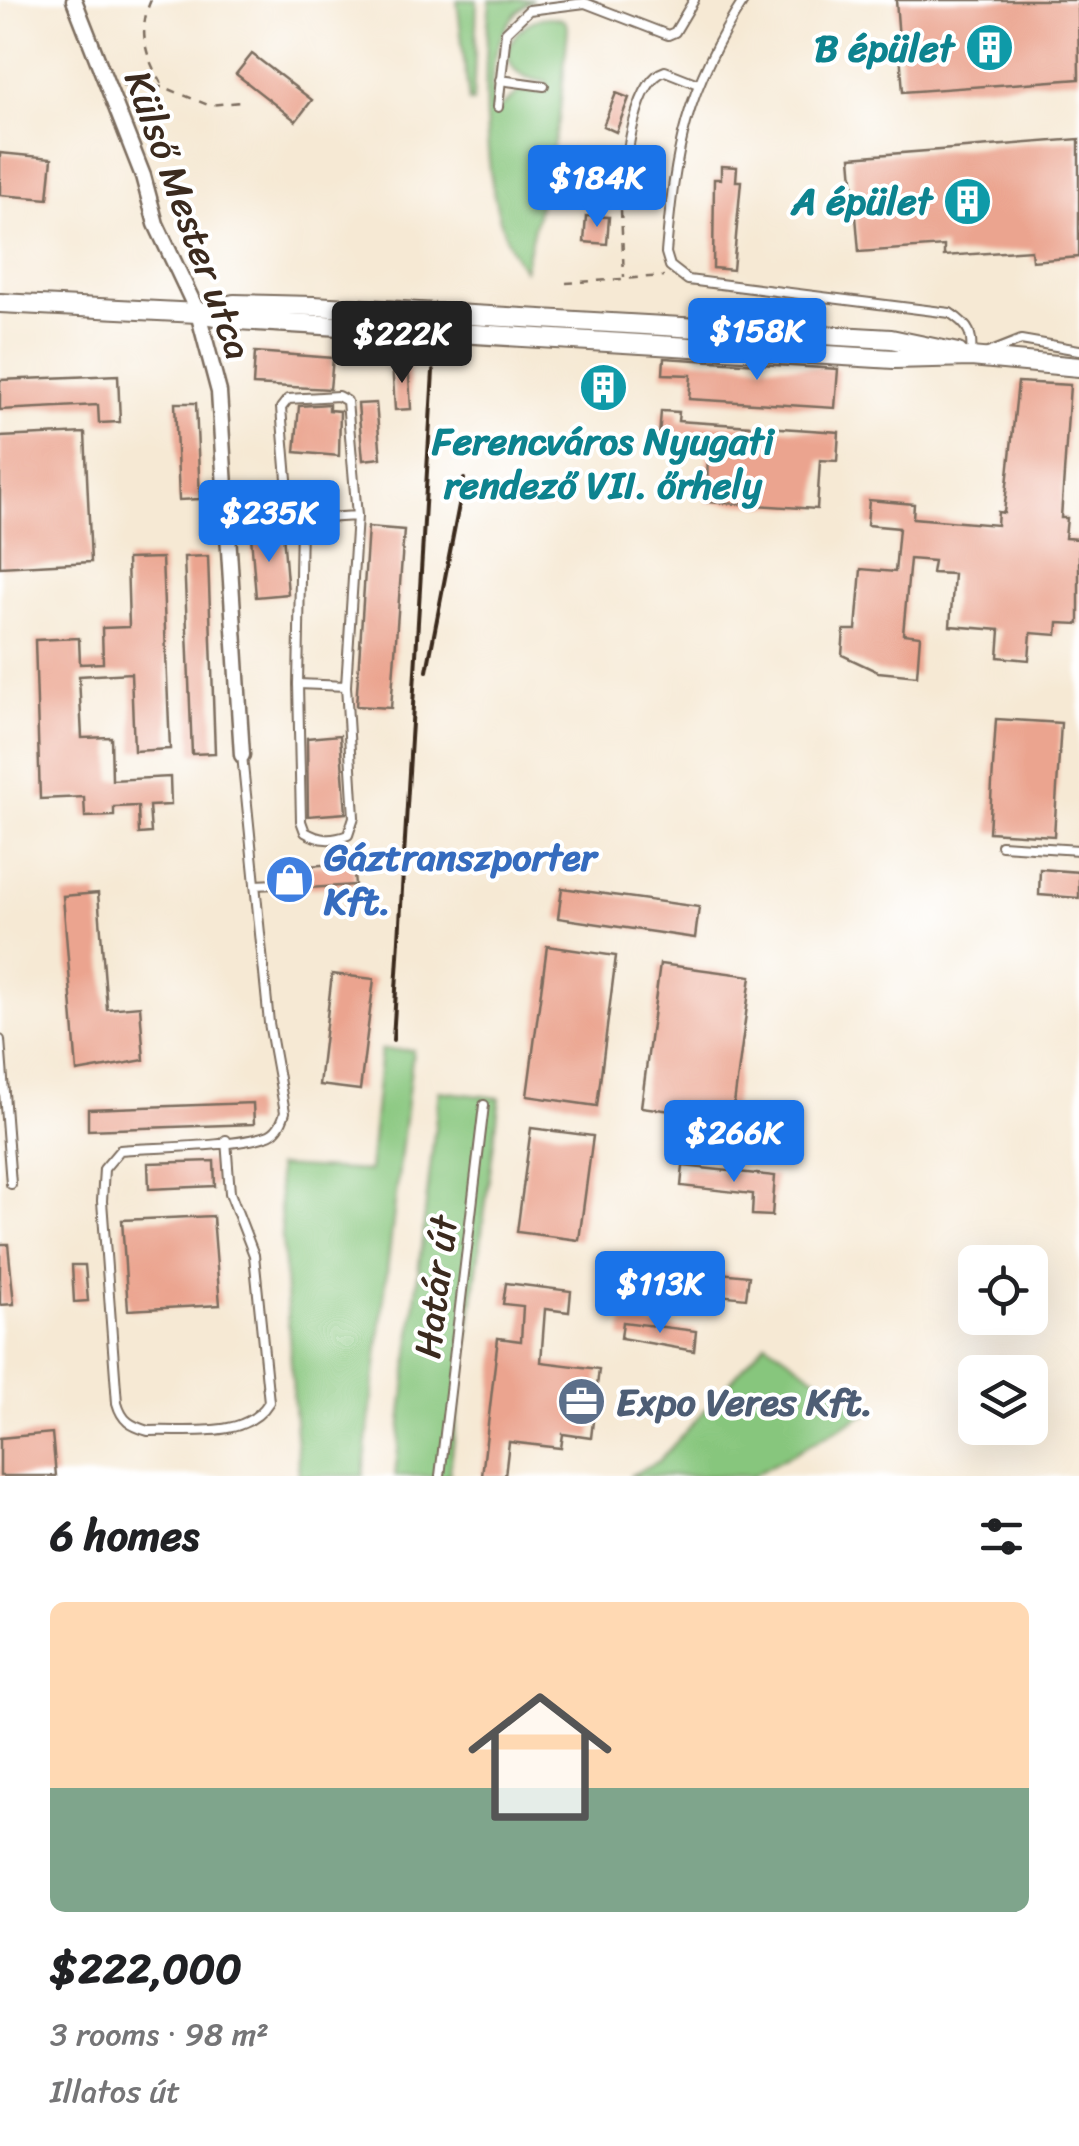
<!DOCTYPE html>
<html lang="en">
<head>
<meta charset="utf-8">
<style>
  body { margin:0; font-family:Sriracha,sans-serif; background:#f6f6f6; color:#202124; height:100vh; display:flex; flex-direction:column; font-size:38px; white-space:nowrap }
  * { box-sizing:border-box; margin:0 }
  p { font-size:32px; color:#757577 }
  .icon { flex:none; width:55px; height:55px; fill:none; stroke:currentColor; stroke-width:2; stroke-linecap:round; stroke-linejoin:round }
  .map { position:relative; height:1476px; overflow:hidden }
  .drawer { display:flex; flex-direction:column; background:#fff; flex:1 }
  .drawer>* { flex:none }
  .buttons { position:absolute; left:958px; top:1245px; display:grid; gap:20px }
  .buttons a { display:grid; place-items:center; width:90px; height:90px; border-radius:15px; background:#fff; box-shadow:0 10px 40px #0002; font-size:50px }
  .price { position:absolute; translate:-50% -85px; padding:0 22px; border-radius:10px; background:#1a73e8; color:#fff; font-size:32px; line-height:65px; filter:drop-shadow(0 2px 5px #0008) }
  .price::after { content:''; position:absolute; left:50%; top:60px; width:30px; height:22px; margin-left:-15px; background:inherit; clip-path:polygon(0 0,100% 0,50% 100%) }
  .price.selected { background:#222; color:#fff }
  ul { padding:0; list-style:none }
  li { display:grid; align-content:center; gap:20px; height:530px; padding:0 50px }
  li+li { border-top:2px solid #e0e0e0 }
  li span { display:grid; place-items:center; height:310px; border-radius:15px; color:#555 }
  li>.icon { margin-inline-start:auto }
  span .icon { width:180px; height:180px; fill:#fffc; stroke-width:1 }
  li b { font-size:42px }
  h2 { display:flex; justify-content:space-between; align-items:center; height:120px; padding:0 50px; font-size:42px }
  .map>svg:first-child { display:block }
</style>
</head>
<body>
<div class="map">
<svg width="1079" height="1476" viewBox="0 0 1079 1476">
  <rect width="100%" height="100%" fill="#fff"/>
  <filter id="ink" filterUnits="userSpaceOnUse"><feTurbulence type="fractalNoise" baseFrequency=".01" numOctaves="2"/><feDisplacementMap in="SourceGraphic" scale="20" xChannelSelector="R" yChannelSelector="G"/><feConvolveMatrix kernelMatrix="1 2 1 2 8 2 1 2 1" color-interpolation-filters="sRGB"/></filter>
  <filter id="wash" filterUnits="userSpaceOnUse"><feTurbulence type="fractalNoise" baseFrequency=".0048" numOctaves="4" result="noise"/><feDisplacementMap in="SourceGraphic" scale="40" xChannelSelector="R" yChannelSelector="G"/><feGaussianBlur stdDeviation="2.25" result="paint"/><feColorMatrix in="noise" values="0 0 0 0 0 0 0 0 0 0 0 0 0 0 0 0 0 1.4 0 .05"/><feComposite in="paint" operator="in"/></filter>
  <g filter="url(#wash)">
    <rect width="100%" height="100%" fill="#f6e9d4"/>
    <!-- green -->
    <g fill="#87c67d" stroke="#61784e" stroke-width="2.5">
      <path d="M457,0H477L473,102H469Z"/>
      <path d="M490,0H533C499,16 484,77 496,111L520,91H546L547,82C471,73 524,0 565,21L568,29L559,120L524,270C478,211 483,72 490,0Z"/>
      <path d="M381,1050H413L363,1476H299L277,1166L369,1171Z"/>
      <path d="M439,1091L500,1098L449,1476H395Z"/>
      <path d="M766,1342L867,1413L752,1476H629L659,1461Z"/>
    </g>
    <g id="blocks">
      <!-- building -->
      <g fill="#eba48f">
        <path d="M896,0H1078L1079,79L903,92Z"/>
        <path d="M252,54L312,100L296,121L236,74Z"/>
        <path d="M616,93L629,98L616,132L603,126Z"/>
        <path d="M1079,139V257L1032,261L1031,250L944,256V246L859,252L851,157Z"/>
        <path d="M0,153L52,158L48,199L0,195Z"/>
        <path d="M721,166L737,167L736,181H741L733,270L713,268L714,179H721Z"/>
        <path d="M586,216L609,217L607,244L584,242Z"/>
        <path d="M255,352L333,358L330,389L253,385Z"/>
        <path d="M664,358L838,369L835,408L689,399L691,375L663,374Z"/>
        <path d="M408,361L411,409L395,410L392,362Z"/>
        <path d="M118,375L120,422L99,423L98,405L0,410V380Z"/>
        <path d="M1018,382L1070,385L1061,518H1067L1065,538L1079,539V624L1058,623L1057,635L1031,633L1029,660L998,657L1000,630L950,626L954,574L932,573L934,561L910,559L903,634L920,636L917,676L878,672L842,655L844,630H856L861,569L895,572L899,528L867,525L869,500L914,504L913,518L997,525L998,512L1004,513Z"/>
        <path d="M175,403H196L200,499L179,500Z"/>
        <path d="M376,403L381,458L363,460L358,404Z"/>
        <path d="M329,404V410L340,411L339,456L295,452L299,406Z"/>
        <path d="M661,411L679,412L678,421L839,432L837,461L820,460L817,509L707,502L708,441L659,438Z"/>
        <path d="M85,433L91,562L0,567V437Z"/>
        <path d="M368,527L404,530L391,708L356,706Z"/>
        <path d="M283,533L288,594L256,597L251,536Z"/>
        <path d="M208,556L215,753L192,754L184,557Z"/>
        <path d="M162,558L170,749L134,751L131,673L79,676L82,738L111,737L112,780L170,777L171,805L149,806L151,833L139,834L138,806L114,807V816L85,817L84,797L40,799L35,640L79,638L80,664L103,663L102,628L129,627L127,559Z"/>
        <path d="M996,719L1061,723L1054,836L989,832Z"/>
        <path d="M340,735L346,813L308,816L307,738Z"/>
        <path d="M353,863L355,885L309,888L307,866Z"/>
        <path d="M1040,869L1079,872V898L1039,895Z"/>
        <path d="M562,888L699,907L695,938L558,918Z"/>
        <path d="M98,893L107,1009L140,1006L144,1060L77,1072L63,896Z"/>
        <path d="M547,946L616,956L597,1106L527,1096Z"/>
        <path d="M660,964L751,976L732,1119L641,1107Z"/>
        <path d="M332,974L374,979L360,1090L319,1085Z"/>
        <path d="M253,1103L254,1124L88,1130V1109Z"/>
        <path d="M531,1128L593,1136L579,1240L517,1232Z"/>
        <path d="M214,1161L215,1186L149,1189L148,1163Z"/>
        <path d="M683,1166L775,1176L772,1216L752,1215L753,1194L681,1186Z"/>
        <path d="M213,1216L220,1305L128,1310L122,1220Z"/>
        <path d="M0,1244H8L14,1304L0,1305Z"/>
        <path d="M636,1264L749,1276L746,1298L634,1286Z"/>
        <path d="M72,1265H85L88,1301L74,1302Z"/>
        <path d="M506,1283L571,1291L569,1312L545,1309L541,1362L599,1369L591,1438L563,1434L561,1448L509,1442L505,1476H482L498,1338L521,1341L523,1306L503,1304Z"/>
        <path d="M623,1322L696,1331L694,1351L621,1338Z"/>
        <path d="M52,1433L56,1476H0V1438Z"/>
      </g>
    </g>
  </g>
  <g filter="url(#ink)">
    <use href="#blocks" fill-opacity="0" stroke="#7c6d5e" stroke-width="2.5"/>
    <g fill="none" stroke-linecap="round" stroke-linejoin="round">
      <defs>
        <g id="service">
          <path d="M744,0C686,89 675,149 666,253L670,266L688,280L950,313C970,326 973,334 971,357"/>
          <path d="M500,80L544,86"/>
          <path d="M498,107L506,32L529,10L585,3L668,35L675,32L694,0"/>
          <path d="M621,199C625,169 633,81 665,71L698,84"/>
          <path d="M983,355L1021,340L1079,350"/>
          <path d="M225,493L288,491"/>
          <path d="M227,524L357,516L347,401L338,396L288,399L281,408L288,491L301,522L298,684L346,686L357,516"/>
          <path d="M298,684L301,821L305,832C320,841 332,841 348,835L354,817L346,686"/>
          <path d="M1001,845L1079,850"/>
          <path d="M255,885L298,883"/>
          <path d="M0,1040L11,1184"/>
          <path d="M226,1140L230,1193L254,1255L269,1402C246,1440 188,1429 148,1431C131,1426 122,1421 117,1403L102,1201L104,1169L120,1150C158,1147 232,1147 266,1136C277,1133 282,1123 285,1112L269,1023L242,755"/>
          <path d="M440,1476L484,1105"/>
        </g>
        <path id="minor" d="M74,0L143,176L156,224L198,313L219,392L242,755"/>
        <g id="tertiary">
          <path d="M0,303L198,313L237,320L894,359L971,357L1079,367"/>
          <path d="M203,312L234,304L313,306L891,339L958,353"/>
        </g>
      </defs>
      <!-- service casing -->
      <use href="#service" stroke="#7c6d5e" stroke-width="12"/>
      <!-- minor casing -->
      <use href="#minor" stroke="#7c6d5e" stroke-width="19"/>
      <!-- tertiary casing -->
      <use href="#tertiary" stroke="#7c6d5e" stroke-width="22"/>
      <!-- path -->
      <g stroke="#7c6d5e" stroke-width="2.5" stroke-dasharray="8 8" stroke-linecap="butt">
        <path d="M151,0C137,30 146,59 163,86"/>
        <path d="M122,86L164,87L208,105L241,102"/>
        <path d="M621,210L624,277"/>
        <path d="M566,283L664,276"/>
      </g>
      <!-- service -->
      <use href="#service" stroke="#fff" stroke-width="8"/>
      <!-- minor -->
      <use href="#minor" stroke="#fff" stroke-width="14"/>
      <!-- tertiary -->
      <use href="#tertiary" stroke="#fff" stroke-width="18"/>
      <!-- rail -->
      <g stroke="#3b2a1e" stroke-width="4">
        <path d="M427,671L464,479"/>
        <path d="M393,1040L433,371"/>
      </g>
    </g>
  </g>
  <!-- icons -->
  <defs>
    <symbol id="building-disc" viewBox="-11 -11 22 22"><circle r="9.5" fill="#0f9aa8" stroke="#fff"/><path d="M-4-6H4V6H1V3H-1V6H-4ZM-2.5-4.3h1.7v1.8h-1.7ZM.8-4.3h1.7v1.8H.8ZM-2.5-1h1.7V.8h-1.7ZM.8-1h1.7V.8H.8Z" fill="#fff"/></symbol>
    <symbol id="shop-disc" viewBox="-11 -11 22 22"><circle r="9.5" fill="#3f7fe0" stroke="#fff"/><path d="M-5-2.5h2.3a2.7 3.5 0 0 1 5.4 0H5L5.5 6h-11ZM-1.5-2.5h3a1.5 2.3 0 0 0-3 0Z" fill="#fff"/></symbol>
    <symbol id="office-disc" viewBox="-11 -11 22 22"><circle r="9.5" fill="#5c6f8a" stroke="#fff"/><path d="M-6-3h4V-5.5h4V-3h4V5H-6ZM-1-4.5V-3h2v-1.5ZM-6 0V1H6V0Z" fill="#fff"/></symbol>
  </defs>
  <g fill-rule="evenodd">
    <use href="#building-disc" x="962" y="20" width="55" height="55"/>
    <use href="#building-disc" x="940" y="174" width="55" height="55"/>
    <use href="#building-disc" x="576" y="360" width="55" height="55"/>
    <use href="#shop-disc" x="262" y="852" width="55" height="55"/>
    <use href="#office-disc" x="554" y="1374" width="55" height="55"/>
  </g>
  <g text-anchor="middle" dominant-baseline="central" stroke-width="8" stroke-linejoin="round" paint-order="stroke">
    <!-- culture labels -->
    <g font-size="38" font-weight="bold" fill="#0d838f" stroke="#fff" text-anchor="end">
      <text x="954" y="48">B épület</text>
      <text x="932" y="201">A épület</text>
      <text x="603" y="441" text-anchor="middle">Ferencváros Nyugati<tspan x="603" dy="44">rendező VII. őrhely</tspan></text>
    </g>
    <!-- street labels -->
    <g font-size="38" fill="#3b2a1e" stroke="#fff">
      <text transform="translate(188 215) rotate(70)">Külső Mester utca</text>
      <text transform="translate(436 1287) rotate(-83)">Határ út</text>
    </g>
    <!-- shop labels -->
    <g font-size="38" font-weight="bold" fill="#366cbe" stroke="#fff" text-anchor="start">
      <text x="324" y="857">Gáztranszporter<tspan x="324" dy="44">Kft.</tspan></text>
    </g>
    <!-- service labels -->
    <g font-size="38" font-weight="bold" fill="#4e5e75" stroke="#fff" text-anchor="start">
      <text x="616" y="1402">Expo Veres Kft.</text>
    </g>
  </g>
</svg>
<div class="buttons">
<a><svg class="icon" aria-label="locate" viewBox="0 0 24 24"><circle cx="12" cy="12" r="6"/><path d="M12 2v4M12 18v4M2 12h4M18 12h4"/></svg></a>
<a><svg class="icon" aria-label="layers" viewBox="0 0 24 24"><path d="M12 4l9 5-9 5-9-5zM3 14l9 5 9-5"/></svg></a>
</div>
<b class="price" style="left:597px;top:230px">$184K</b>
<b class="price" style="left:757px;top:383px">$158K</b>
<b class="price selected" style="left:402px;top:386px">$222K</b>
<b class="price" style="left:269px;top:565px">$235K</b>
<b class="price" style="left:734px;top:1185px">$266K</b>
<b class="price" style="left:660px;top:1336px">$113K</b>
</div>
<section class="drawer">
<h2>6 homes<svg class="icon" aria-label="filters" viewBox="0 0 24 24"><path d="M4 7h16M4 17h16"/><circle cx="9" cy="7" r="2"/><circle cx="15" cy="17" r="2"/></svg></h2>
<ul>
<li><span style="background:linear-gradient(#ffd9b3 60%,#7fa58c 0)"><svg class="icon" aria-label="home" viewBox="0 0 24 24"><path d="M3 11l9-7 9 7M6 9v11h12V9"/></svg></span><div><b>$222,000</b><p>3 rooms · 98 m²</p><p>Illatos út</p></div></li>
</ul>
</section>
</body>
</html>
